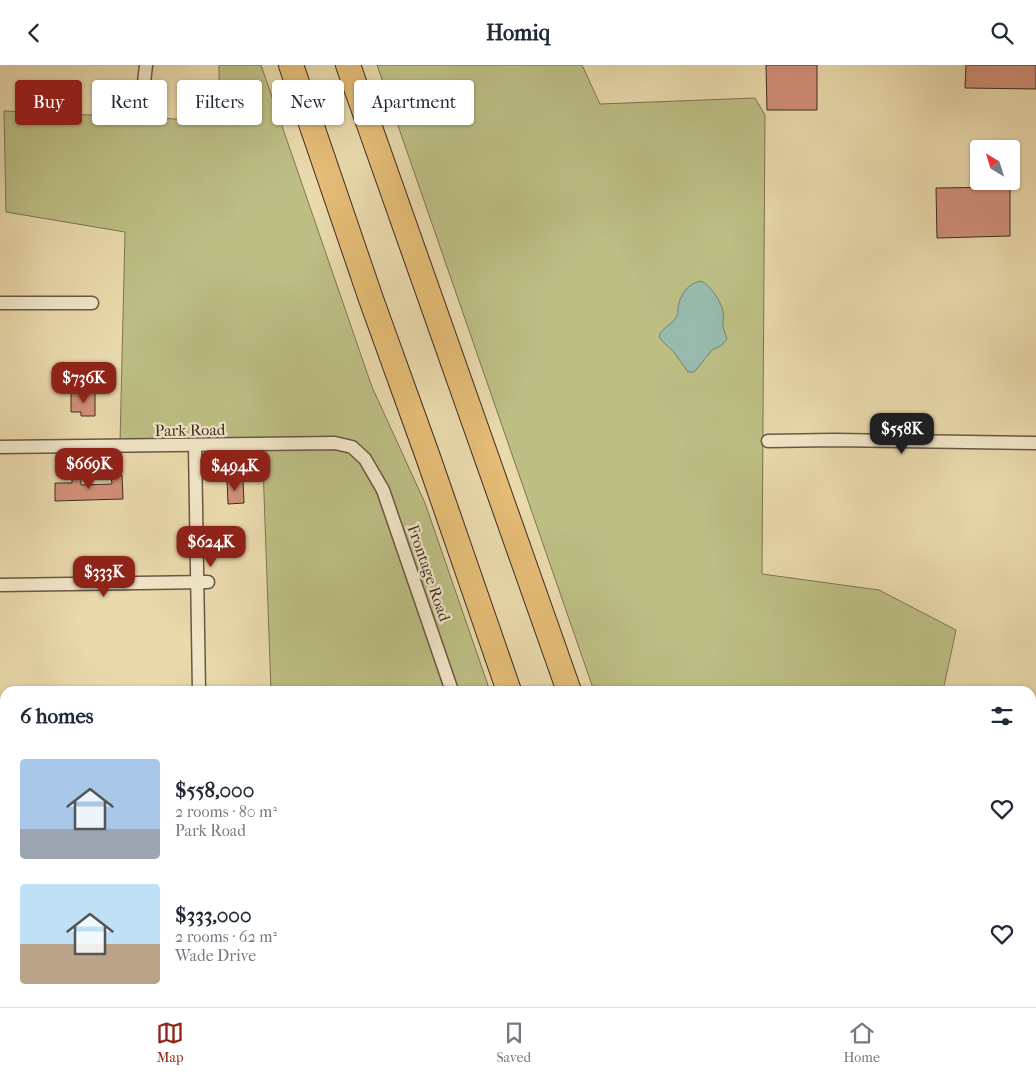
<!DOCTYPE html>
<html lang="en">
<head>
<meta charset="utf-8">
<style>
  body { margin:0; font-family:"IM FELL French Canon",serif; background:#f6f6f7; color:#1f2937; height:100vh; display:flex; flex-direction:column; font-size:19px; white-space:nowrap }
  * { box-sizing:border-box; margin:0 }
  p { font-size:16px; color:#747a83 }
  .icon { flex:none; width:28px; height:28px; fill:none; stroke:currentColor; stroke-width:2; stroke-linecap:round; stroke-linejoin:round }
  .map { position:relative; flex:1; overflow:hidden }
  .side { position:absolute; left:0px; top:621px; width:1036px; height:321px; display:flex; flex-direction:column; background:#fff; border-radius:15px 15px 0 0; box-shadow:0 1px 4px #0004 }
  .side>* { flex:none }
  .guide { position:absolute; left:15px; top:15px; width:500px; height:45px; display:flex; gap:10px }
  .needle { width:32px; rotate:322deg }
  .tools { position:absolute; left:970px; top:75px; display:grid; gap:10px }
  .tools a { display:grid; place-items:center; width:50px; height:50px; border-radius:5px; background:#fff; box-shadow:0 1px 4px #0004; font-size:25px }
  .price { position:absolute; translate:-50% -42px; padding:0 11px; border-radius:10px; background:#8f2418; color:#fff; font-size:16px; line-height:32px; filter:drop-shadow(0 1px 2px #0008) }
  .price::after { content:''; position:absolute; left:50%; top:30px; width:15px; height:11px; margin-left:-8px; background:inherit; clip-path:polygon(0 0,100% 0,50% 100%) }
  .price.on { background:#222; color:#fff }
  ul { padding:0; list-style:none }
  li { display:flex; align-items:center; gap:15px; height:125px; padding:0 20px }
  li span { display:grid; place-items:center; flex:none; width:140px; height:100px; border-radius:5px; color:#555 }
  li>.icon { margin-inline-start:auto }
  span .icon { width:60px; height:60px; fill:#fffc; stroke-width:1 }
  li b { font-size:21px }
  h2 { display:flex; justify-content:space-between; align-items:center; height:60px; padding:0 20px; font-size:21px }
  .tag { padding:0 18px; border-radius:5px; background:#fff; box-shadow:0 1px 4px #0004; font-size:18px; line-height:45px }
  .tag.on { background:#8f2418; color:#fff }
  header { display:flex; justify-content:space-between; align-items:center; height:65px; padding:0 20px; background:#fff; font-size:22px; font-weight:800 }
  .tab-bar { display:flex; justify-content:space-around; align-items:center; height:70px; border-top:1px solid #e0e1e3; background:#fff; font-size:14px; color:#747a83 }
  .tab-bar a { display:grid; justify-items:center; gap:2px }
  .tab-bar .on { color:#8f2418 }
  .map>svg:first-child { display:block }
</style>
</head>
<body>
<header><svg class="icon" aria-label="back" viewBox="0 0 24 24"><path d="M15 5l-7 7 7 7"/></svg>Homiq<svg class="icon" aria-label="search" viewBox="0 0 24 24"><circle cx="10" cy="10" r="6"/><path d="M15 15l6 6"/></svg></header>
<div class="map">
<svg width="1036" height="942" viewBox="0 0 1036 942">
  <rect width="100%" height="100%" fill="#e9d9ab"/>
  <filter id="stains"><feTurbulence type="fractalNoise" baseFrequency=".004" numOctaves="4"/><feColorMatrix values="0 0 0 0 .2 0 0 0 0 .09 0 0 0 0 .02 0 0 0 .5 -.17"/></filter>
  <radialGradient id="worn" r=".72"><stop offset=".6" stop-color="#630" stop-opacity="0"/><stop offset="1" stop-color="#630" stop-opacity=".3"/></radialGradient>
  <!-- green -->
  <g fill="#bcbe84" stroke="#7d7553">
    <path d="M219,0H261L372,322L425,438L490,626H271L262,373L120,378L125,167L6,147L4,46L219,56Z"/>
    <path d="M377,0H582L600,39L755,33L765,50L762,509L879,525L956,565L943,626H594Z"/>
    <path d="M1036,714V942H1014L1011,938H1031V715Z"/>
    <path d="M154,938H598L600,942H151Z"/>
    <path d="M701,938H812L813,942H703Z"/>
  </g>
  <!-- water -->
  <path fill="#97baad" stroke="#738175" d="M701,216C711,221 720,235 723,246C724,251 723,257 723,262C724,266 726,270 727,274L722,280L712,285L696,305L693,307H688L673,286L664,278L659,272C661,263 670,261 675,254C678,250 678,247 678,242C680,230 688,218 701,216Z"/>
  <!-- building -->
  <g fill="#d08f78" stroke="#3e2c22">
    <path d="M766,0H817V45H767Z"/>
    <path d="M966,0H1036V24L965,23Z"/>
    <path d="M1010,122V171L937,173L936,123Z"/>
    <path d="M71,328H95V351H81V347H71Z"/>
    <path d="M72,410H81V420L112,419L111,411L122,410L123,434L55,436V418H72Z"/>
    <path d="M227,415H243L244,438L228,439Z"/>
  </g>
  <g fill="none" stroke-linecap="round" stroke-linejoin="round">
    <defs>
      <g id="street">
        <path d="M144,18L146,0"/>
        <path d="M0,238H92"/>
        <path d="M768,376L834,375L1036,378"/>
        <path d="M195,381L199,626"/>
        <path d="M0,382L335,378L352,382L365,394L383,425L452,626"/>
        <path d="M0,520L208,517"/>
        <path d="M0,651H5"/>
        <path d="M0,796H5"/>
        <path d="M81,938V942"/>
        <path d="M559,938L561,942"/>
      </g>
      <g id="highway">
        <path d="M291,0L371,234L428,392L509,626"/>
        <path d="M348,0L569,626"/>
        <path d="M616,938L617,942"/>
        <path d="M676,938L677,942"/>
      </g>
    </defs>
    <!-- street casing -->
    <use href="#street" stroke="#695744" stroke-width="15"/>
    <!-- highway casing -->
    <use href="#highway" stroke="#3e2c22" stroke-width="26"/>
    <!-- street -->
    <use href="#street" stroke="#f1e6c8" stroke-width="12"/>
    <!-- highway -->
    <use href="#highway" stroke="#e4bc76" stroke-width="24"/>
  </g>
  <g text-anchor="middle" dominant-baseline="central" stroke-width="4.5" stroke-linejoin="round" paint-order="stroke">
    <!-- street labels -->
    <g font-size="16" fill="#3e2c22" stroke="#f1e6c8">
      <text transform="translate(190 365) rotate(-1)">Park Road</text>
      <text transform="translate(429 508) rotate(71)">Frontage Road</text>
    </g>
  </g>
  <rect width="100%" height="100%" filter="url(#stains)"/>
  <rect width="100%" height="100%" fill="url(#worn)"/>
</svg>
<div class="tools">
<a><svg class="needle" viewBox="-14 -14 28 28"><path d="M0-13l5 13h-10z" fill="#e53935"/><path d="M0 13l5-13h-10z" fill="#747a83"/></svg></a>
</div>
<b class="price" style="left:84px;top:339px">$736K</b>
<b class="price on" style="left:902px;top:390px">$558K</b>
<b class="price" style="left:89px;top:425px">$669K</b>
<b class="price" style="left:235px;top:427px">$494K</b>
<b class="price" style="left:211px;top:503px">$624K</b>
<b class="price" style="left:104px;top:533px">$333K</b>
<div class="guide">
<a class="tag on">Buy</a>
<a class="tag">Rent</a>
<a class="tag">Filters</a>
<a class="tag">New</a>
<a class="tag">Apartment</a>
</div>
<section class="side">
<h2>6 homes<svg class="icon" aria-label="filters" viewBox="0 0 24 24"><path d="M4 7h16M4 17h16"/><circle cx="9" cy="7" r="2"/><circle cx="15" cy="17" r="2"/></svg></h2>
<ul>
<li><span style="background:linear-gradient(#a9c7e8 70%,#9aa5b1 0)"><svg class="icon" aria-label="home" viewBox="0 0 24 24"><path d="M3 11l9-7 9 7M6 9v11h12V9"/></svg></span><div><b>$558,000</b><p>2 rooms · 80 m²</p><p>Park Road</p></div><svg class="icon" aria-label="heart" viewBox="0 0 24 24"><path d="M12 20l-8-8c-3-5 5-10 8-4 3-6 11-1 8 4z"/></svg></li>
<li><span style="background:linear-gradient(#bfe0f5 60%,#b9a48a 0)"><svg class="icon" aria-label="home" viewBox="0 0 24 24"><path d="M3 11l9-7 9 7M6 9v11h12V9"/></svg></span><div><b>$333,000</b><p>2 rooms · 62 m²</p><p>Wade Drive</p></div><svg class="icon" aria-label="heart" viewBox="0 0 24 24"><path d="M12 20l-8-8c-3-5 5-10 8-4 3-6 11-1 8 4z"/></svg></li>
</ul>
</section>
</div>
<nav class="tab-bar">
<a class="on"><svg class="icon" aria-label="map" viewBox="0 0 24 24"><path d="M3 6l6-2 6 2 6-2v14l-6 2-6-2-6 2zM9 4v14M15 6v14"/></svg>Map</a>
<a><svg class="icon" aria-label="saved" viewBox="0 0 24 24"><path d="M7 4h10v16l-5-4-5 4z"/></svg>Saved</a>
<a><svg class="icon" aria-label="home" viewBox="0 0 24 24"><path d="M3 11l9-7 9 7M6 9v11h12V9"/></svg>Home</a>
</nav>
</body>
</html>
